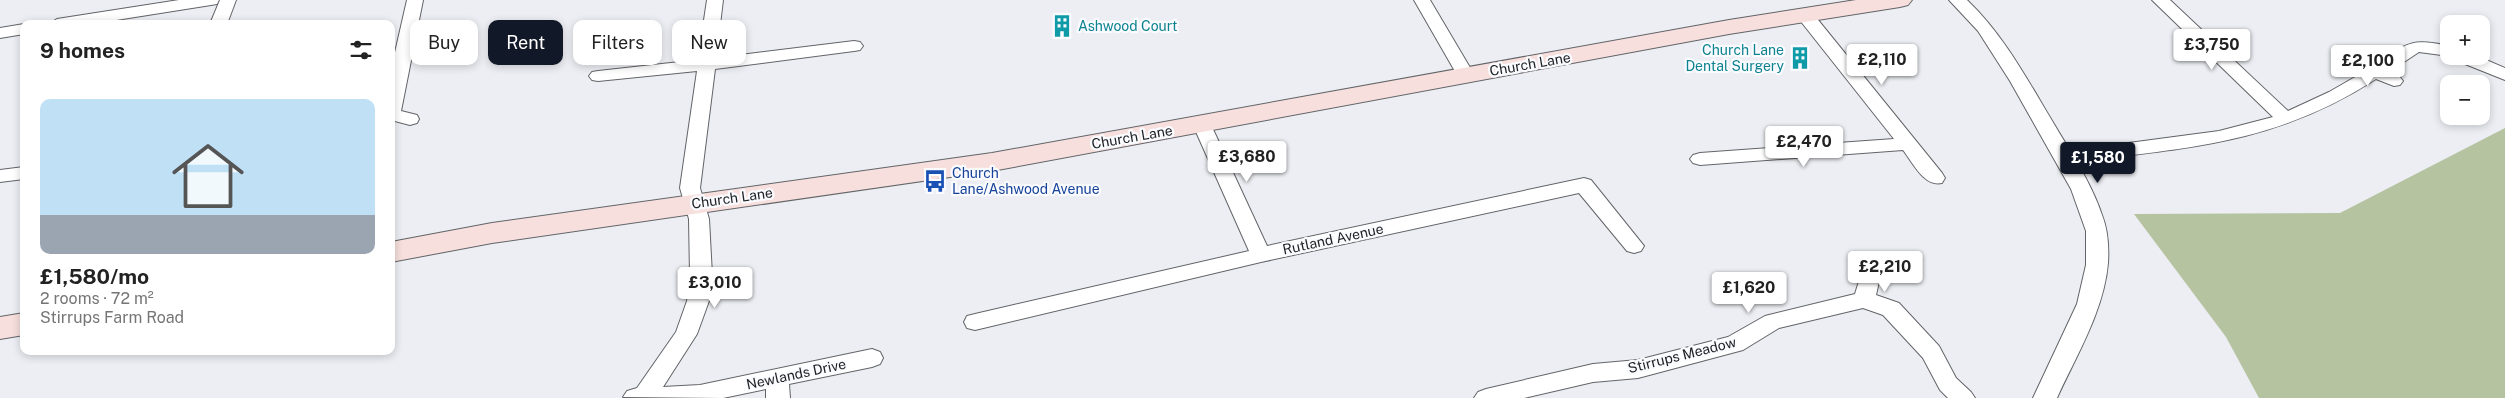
<!DOCTYPE html>
<html lang="en">
<head>
<meta charset="utf-8">
<style>
  body { margin:0; font-family:"Public Sans",sans-serif; background:#f2f2f2; color:#222; height:100vh; display:flex; flex-direction:column; font-size:19px; white-space:nowrap }
  * { box-sizing:border-box; margin:0 }
  p { font-size:16px; color:#767676 }
  .icon { flex:none; width:28px; height:28px; fill:none; stroke:currentColor; stroke-width:2; stroke-linecap:round; stroke-linejoin:round }
  .map { position:relative; flex:1; overflow:hidden }
  .details { position:absolute; left:20px; top:20px; width:375px; height:335px; display:flex; flex-direction:column; background:#fff; border-radius:10px; box-shadow:0 2px 8px #0003 }
  .details>* { flex:none }
  .banner { position:absolute; left:410px; top:20px; width:475px; height:45px; display:flex; gap:10px }
  .fabs { position:absolute; left:2440px; top:15px; display:grid; gap:10px }
  .fabs a { display:grid; place-items:center; width:50px; height:50px; border-radius:10px; background:#fff; box-shadow:0 2px 8px #0003; font-size:25px }
  .price { position:absolute; translate:-50% -42px; padding:0 11px; border-radius:5px; background:#fff; color:#222; font-size:16px; line-height:32px; filter:drop-shadow(0 1px 2px #0008) }
  .price::after { content:''; position:absolute; left:50%; top:30px; width:15px; height:11px; margin-left:-8px; background:inherit; clip-path:polygon(0 0,100% 0,50% 100%) }
  .price.current { background:#111827; color:#fff }
  ul { padding:0; list-style:none }
  li { display:grid; align-content:center; gap:10px; height:265px; padding:0 20px }
  li span { display:grid; place-items:center; height:155px; border-radius:10px; color:#555 }
  li>.icon { margin-inline-start:auto }
  span .icon { width:90px; height:90px; fill:#fffc; stroke-width:1 }
  li b { font-size:21px }
  h2 { display:flex; justify-content:space-between; align-items:center; height:60px; padding:0 20px; font-size:21px }
  .chip { padding:0 18px; border-radius:10px; background:#fff; box-shadow:0 2px 8px #0003; font-size:18px; line-height:45px }
  .chip.current { background:#111827; color:#fff }
  .map>svg:first-child { display:block }
</style>
</head>
<body>
<div class="map">
<svg width="2505" height="398" viewBox="0 0 2505 398">
  <rect width="100%" height="100%" fill="#eceef3"/>
  <!-- green -->
  <path fill="#b5c3a1" d="M2505,128V398H2259L2226,337L2134,214L2340,213Z"/>
  <g fill="none" stroke-linecap="round" stroke-linejoin="round">
    <defs>
      <g id="street">
        <path d="M179,0H219L217,4L211,5L91,24H49L57,19Z"/>
        <path d="M220,0H236L227,24H210Z"/>
        <path d="M407,0H423L401,111L417,115L419,119L417,123L410,125L391,120V70Z"/>
        <path d="M707,0H723L716,58L854,41L860,42L863,46L860,50L854,51L715,69L700,188L709,219L712,275L709,301L697,334L663,387L700,385L872,349L880,352L883,358L880,364L872,367L789,384L790,398H766V389L723,398L623,397L627,391L637,388L676,332L687,301L690,275L689,219L680,188L697,71L598,81L592,80L589,76L592,72L598,71L698,60Z"/>
        <path d="M1414,0H1430L1475,76L1472,80H1460Z"/>
        <path d="M1949,0H1967C2004,35 2028,81 2054,124C2071,153 2091,182 2102,215C2108,230 2109,247 2108,263C2104,311 2076,356 2057,398H2033L2077,304L2086,265V231L2071,189L2010,81L1978,31Z"/>
        <path d="M2152,0H2170L2288,111L2329,92L2362,73L2350,67L2347,63L2350,59L2356,58L2374,65C2407,44 2409,37 2449,46V56L2419,52L2389,72L2400,77L2403,81L2400,85L2394,86L2376,79C2286,137 2209,146 2106,158L2099,156L2096,152L2099,148L2106,146L2219,131L2273,117Z"/>
        <path d="M1804,9L1810,10L1942,173L1945,178L1942,183C1924,187 1913,163 1903,150L1700,165L1693,163L1690,159L1693,155L1700,153L1894,139L1795,14L1798,10Z"/>
        <path d="M24,24V34L0,38V28Z"/>
        <path d="M2452,56H2477L2505,68V80L2455,60Z"/>
        <path d="M1202,119L1209,121L1211,125L1267,246L1584,178L1591,180L1644,246L1641,251L1634,253L1627,251L1579,193L1261,262L975,330L967,328L964,322L967,316L975,314L1249,251L1193,125L1195,121Z"/>
        <path d="M24,167V179L0,182V170Z"/>
        <path d="M1870,265L1877,268L1881,273L1876,295L1899,303L1939,346L1956,378L1971,392L1975,398H1948L1940,390L1923,358L1883,315L1863,308L1779,328L1743,350L1638,378L1593,382L1524,398H1474L1478,392L1486,389L1593,364L1638,360L1728,337L1765,316L1855,294L1863,268Z"/>
      </g>
      <g id="secondary">
        <path d="M1856,0H1912L1908,5L1900,7L1729,34L992,171L492,243L391,262V242L492,223L992,153L1729,20Z"/>
        <path d="M24,313V335L0,339V317Z"/>
      </g>
    </defs>
    <!-- street casing -->
    <use href="#street" stroke="#626468" stroke-width="2"/>
    <!-- secondary casing -->
    <use href="#secondary" stroke="#626468" stroke-width="2"/>
    <!-- street -->
    <use href="#street" fill="#fff" fill-rule="evenodd"/>
    <!-- secondary -->
    <use href="#secondary" fill="#f6dfdc" fill-rule="evenodd"/>
  </g>
  <!-- icons -->
  <defs>
    <symbol id="building-bare" viewBox="-9 -9 18 18"><path d="M-4-6H4V6H1V3H-1V6H-4ZM-2.5-4.3h1.7v1.8h-1.7ZM.8-4.3h1.7v1.8H.8ZM-2.5-1h1.7V.8h-1.7ZM.8-1h1.7V.8H.8Z" fill="#0f9aa8" stroke="#fafbff" stroke-width="2.5" paint-order="stroke"/></symbol>
    <symbol id="bus-bare" viewBox="-9 -9 18 18"><path d="M-5-6H5V4H4V6H2V4H-2V6H-4V4H-5ZM-3.5-4V0h7V-4ZM-3.5 1.2v1.5H-2V1.2ZM2 1.2v1.5H3.5V1.2Z" fill="#1a4fb4" stroke="#fafbff" stroke-width="2.5" paint-order="stroke"/></symbol>
  </defs>
  <g fill-rule="evenodd">
    <use href="#building-bare" x="1046" y="10" width="32" height="32"/>
    <use href="#building-bare" x="1784" y="42" width="32" height="32"/>
    <use href="#bus-bare" x="919" y="165" width="32" height="32"/>
  </g>
  <g text-anchor="middle" dominant-baseline="central" stroke-width="4.5" stroke-linejoin="round" paint-order="stroke">
    <!-- culture labels -->
    <g font-size="14" fill="#0d838f" stroke="#fafbff" text-anchor="start">
      <text x="1078" y="26">Ashwood Court</text>
      <text x="1784" y="50" text-anchor="end">Church Lane<tspan x="1784" dy="16">Dental Surgery</tspan></text>
    </g>
    <!-- street labels -->
    <g font-size="14" fill="#1e1f21" stroke="#fafbff">
      <text transform="translate(1530 64) rotate(-10)">Church Lane</text>
      <text transform="translate(1132 137) rotate(-10)">Church Lane</text>
      <text transform="translate(732 198) rotate(-8)">Church Lane</text>
      <text transform="translate(1333 239) rotate(-12)">Rutland Avenue</text>
      <text transform="translate(1682 355) rotate(-14)">Stirrups Meadow</text>
      <text transform="translate(796 374) rotate(-12)">Newlands Drive</text>
    </g>
    <!-- transit labels -->
    <g font-size="14" fill="#164399" stroke="#fafbff" text-anchor="start">
      <text x="952" y="173">Church<tspan x="952" dy="16">Lane/Ashwood Avenue</tspan></text>
    </g>
  </g>
</svg>
<div class="fabs">
<a>+</a>
<a>−</a>
</div>
<b class="price" style="left:2212px;top:71px">£3,750</b>
<b class="price" style="left:1882px;top:86px">£2,110</b>
<b class="price" style="left:2368px;top:87px">£2,100</b>
<b class="price" style="left:1804px;top:168px">£2,470</b>
<b class="price" style="left:1247px;top:183px">£3,680</b>
<b class="price current" style="left:2098px;top:184px">£1,580</b>
<b class="price" style="left:1885px;top:293px">£2,210</b>
<b class="price" style="left:715px;top:309px">£3,010</b>
<b class="price" style="left:1749px;top:314px">£1,620</b>
<div class="banner">
<a class="chip">Buy</a>
<a class="chip current">Rent</a>
<a class="chip">Filters</a>
<a class="chip">New</a>
</div>
<section class="details">
<h2>9 homes<svg class="icon" aria-label="filters" viewBox="0 0 24 24"><path d="M4 7h16M4 17h16"/><circle cx="9" cy="7" r="2"/><circle cx="15" cy="17" r="2"/></svg></h2>
<ul>
<li><span style="background:linear-gradient(#bfe0f5 75%,#9aa5b1 0)"><svg class="icon" aria-label="home" viewBox="0 0 24 24"><path d="M3 11l9-7 9 7M6 9v11h12V9"/></svg></span><div><b>£1,580/mo</b><p>2 rooms · 72 m²</p><p>Stirrups Farm Road</p></div></li>
</ul>
</section>
</div>
</body>
</html>
